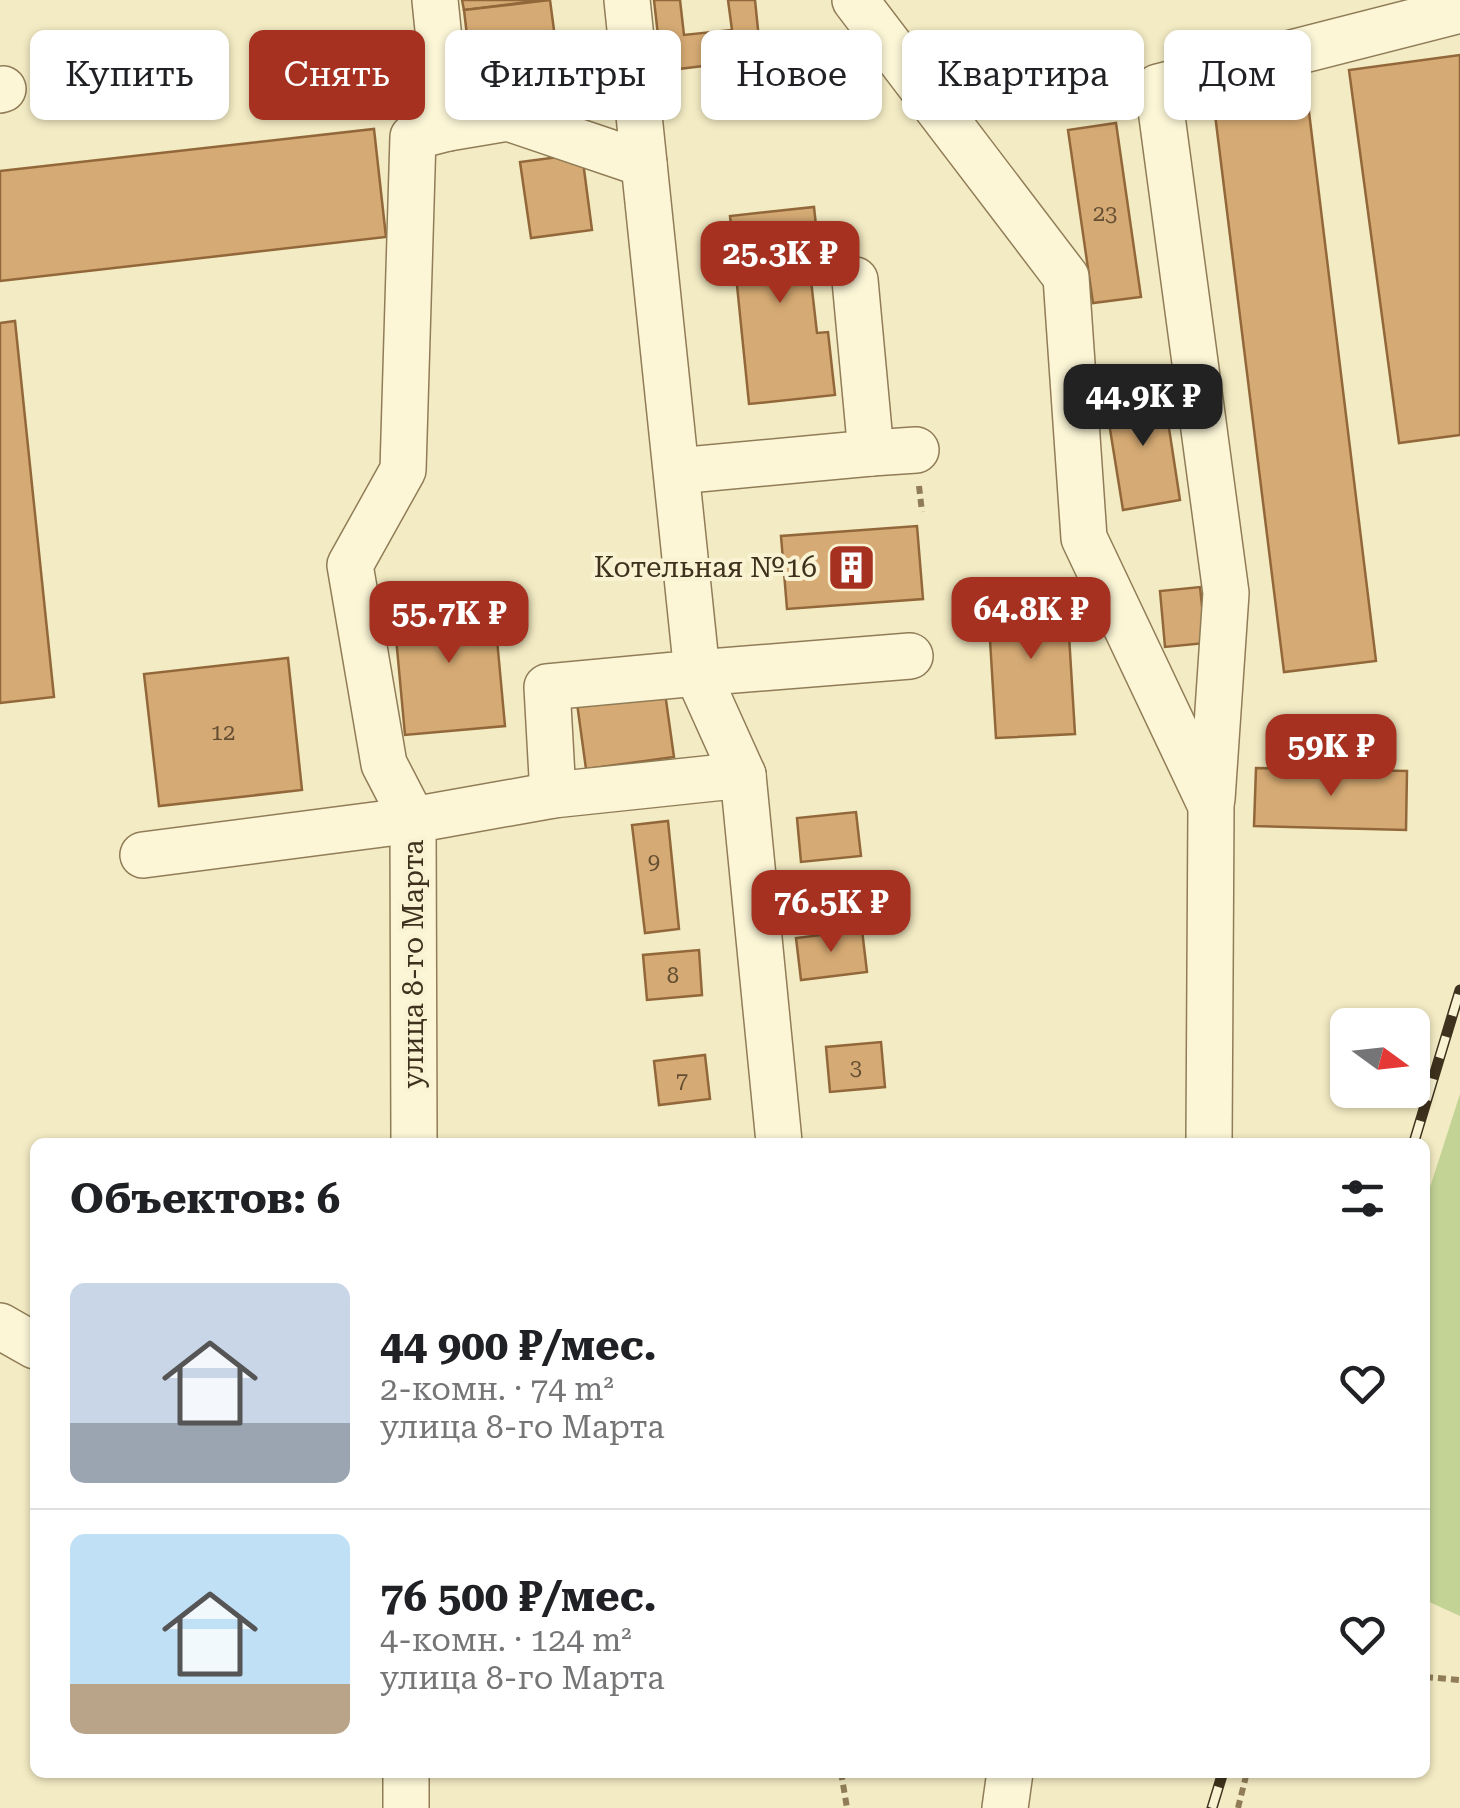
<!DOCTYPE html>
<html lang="ru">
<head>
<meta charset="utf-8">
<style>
  body { margin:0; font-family:"Roboto Serif",serif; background:#f6f6f6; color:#202124; height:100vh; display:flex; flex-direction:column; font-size:38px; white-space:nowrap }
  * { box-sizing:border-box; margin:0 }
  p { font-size:32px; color:#757577 }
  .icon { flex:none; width:55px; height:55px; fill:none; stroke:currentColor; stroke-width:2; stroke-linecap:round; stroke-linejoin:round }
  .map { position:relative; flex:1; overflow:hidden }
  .side { position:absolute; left:30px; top:1138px; width:1400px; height:640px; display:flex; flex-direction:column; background:#fff; border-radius:15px; box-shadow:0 2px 8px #0004 }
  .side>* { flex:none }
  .banner { position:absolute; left:30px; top:30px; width:1400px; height:90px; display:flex; gap:20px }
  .needle { width:65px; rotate:105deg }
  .fabs { position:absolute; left:1330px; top:1008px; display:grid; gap:20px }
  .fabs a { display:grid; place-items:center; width:100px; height:100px; border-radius:15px; background:#fff; box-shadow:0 2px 8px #0004; font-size:50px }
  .price { position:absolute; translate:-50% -85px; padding:0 22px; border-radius:20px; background:#a63120; color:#fff; font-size:32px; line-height:65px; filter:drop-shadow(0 2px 5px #0008) }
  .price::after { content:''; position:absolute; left:50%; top:60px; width:30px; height:22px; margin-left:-15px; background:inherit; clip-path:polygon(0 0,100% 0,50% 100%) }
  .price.on { background:#222; color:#fff }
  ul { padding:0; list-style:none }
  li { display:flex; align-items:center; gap:30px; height:250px; padding:0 40px }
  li+li { border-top:2px solid #e0e0e0 }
  li span { display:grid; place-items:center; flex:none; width:280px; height:200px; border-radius:15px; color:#555 }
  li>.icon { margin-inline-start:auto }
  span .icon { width:120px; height:120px; fill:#fffc; stroke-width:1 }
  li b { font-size:42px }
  h2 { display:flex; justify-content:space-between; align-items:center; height:120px; padding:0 40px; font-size:42px }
  .pill { padding:0 35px; border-radius:15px; background:#fff; box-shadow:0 2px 8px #0004; font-size:35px; line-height:90px }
  .pill.on { background:#a63120; color:#fff }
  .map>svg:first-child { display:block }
</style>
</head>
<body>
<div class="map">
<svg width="1460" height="1808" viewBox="0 0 1460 1808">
  <rect width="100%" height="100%" fill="#f3ebc3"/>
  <!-- green -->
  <path fill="#c3d395" d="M1460,1094V1616L1425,1600V1203Z"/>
  <!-- building -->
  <g fill="#d6aa74" stroke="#92683a" stroke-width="2.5">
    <path d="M462,0H544L464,10Z"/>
    <path d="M550,0L559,68L472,78L464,10Z"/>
    <path d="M654,0H680L684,35L732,30L728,0H755L761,59L662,71Z"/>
    <path d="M1460,55V435L1399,443L1349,70Z"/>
    <path d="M1304,71L1376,661L1284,672L1211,82Z"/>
    <path d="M1116,123L1141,297L1093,303L1068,130Z"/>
    <path d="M374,129L386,237L0,281V171Z"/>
    <path d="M582,154L592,230L531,238L520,162Z"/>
    <path d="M814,207L821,272H810L817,333L828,332L835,395L749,404L730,216Z"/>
    <path d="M15,321L54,697L0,703V323Z"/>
    <path d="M1163,389L1180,500L1123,510L1105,398Z"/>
    <path d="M917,526L923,599L787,609L781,536Z"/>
    <path d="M1066,586L1075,734L996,738L987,591Z"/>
    <path d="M1200,587L1206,643L1165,647L1160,591Z"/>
    <path d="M493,596L505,726L405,735L393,605Z"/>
    <path d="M288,658L302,790L159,806L144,674Z"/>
    <path d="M665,693L674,757L586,769L577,703Z"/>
    <path d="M1256,768L1407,771L1406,830L1254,826Z"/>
    <path d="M856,812L861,856L801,862L797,818Z"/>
    <path d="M668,821L679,929L645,933L632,825Z"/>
    <path d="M862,930L867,972L801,980L796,938Z"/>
    <path d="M699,950L702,995L647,1000L643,955Z"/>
    <path d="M881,1042L885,1087L830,1092L826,1047Z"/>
    <path d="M705,1055L710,1099L659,1105L654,1061Z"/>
  </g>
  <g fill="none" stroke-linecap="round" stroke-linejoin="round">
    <defs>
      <g id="minor">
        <path d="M435,0L448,128L508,118L644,164"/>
        <path d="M855,0L1066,277L1084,538L1211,806L1209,1142"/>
        <path d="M0,90L3,89"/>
        <path d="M871,453L916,450"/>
        <path d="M677,471L871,453L855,280"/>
        <path d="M553,795L547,687L697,673L627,0"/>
        <path d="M1212,799L1226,593L1158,87L1460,10"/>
        <path d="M143,855L413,820L384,764L350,565L403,470L413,137L448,128"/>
        <path d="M414,1142L413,820L553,795L743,775"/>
        <path d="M779,1142L743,775L697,673L910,656"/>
        <path d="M0,1326L35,1346"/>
        <path d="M406,1808V1772"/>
        <path d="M1005,1808L1010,1772"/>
      </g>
    </defs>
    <!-- minor casing -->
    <use href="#minor" stroke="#907d57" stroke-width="48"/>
    <!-- path -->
    <g stroke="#907d57" stroke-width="6" stroke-dasharray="8 5" stroke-linecap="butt">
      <path d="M919,486L922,512"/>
      <path d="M1425,1677L1460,1680"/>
      <path d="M841,1772L847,1808"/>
      <path d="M1238,1808L1247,1772"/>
    </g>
    <!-- minor -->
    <use href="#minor" stroke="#fcf6d7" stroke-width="45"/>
    <defs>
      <g id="rail">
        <path d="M1414,1142L1460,990"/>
        <path d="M1212,1808L1223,1772"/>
      </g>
    </defs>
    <!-- rail casing -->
    <use href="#rail" stroke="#3e311d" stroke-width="11"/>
    <!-- rail -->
    <use href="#rail" stroke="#f9f3d3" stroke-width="8" stroke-dasharray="22" stroke-linecap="butt"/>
  </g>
  <!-- icons -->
  <defs>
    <symbol id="building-square" viewBox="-11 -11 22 22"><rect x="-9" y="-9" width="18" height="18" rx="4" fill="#a63120" stroke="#f9f3d3"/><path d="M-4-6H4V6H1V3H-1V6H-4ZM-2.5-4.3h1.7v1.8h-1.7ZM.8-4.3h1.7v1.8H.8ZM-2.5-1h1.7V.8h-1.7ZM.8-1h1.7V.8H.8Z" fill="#fff"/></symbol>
  </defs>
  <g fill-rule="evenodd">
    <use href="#building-square" x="824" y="540" width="55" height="55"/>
  </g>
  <g text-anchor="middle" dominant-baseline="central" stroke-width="8" stroke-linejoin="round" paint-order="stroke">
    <!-- number labels -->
    <g font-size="22" fill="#644f33">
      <text x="1105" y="213">23</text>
      <text x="223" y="732">12</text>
      <text x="654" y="861">9</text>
      <text x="673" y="975">8</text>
      <text x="856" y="1067">3</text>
      <text x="682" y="1080">7</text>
    </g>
    <!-- poi labels -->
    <g font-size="28" fill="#3e311d" stroke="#f9f3d3" text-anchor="end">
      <text x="817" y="567">Котельная №16</text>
    </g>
    <!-- street labels -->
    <g font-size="28" fill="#3e311d" stroke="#f9f3d3">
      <text transform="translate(413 964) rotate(-90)">улица 8-го Марта</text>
    </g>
  </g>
</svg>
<div class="fabs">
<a><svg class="needle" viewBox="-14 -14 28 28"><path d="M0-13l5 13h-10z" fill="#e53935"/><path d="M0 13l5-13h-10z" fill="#757577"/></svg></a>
</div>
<b class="price" style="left:780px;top:306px">25.3K ₽</b>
<b class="price on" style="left:1143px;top:449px">44.9K ₽</b>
<b class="price" style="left:1031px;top:662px">64.8K ₽</b>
<b class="price" style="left:449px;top:666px">55.7K ₽</b>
<b class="price" style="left:1331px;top:799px">59K ₽</b>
<b class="price" style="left:831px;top:955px">76.5K ₽</b>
<div class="banner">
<a class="pill">Купить</a>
<a class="pill on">Снять</a>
<a class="pill">Фильтры</a>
<a class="pill">Новое</a>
<a class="pill">Квартира</a>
<a class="pill">Дом</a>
</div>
<section class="side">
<h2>Объектов: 6<svg class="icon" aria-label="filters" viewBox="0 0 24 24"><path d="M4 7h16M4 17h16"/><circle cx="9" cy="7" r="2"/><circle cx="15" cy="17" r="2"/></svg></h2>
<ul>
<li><span style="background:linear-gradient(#c9d6e8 70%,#9aa5b1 0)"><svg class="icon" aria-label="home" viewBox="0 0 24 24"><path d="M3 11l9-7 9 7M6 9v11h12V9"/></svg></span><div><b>44 900 ₽/мес.</b><p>2-комн. · 74 m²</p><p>улица 8-го Марта</p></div><svg class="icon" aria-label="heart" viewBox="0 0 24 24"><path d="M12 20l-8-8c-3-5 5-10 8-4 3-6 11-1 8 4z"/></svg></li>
<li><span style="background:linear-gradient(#bfe0f5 75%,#b9a48a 0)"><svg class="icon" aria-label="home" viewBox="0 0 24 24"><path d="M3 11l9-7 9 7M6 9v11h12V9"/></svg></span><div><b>76 500 ₽/мес.</b><p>4-комн. · 124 m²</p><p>улица 8-го Марта</p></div><svg class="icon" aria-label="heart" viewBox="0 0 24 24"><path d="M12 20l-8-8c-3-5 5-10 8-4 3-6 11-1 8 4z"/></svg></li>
</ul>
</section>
</div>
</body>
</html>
